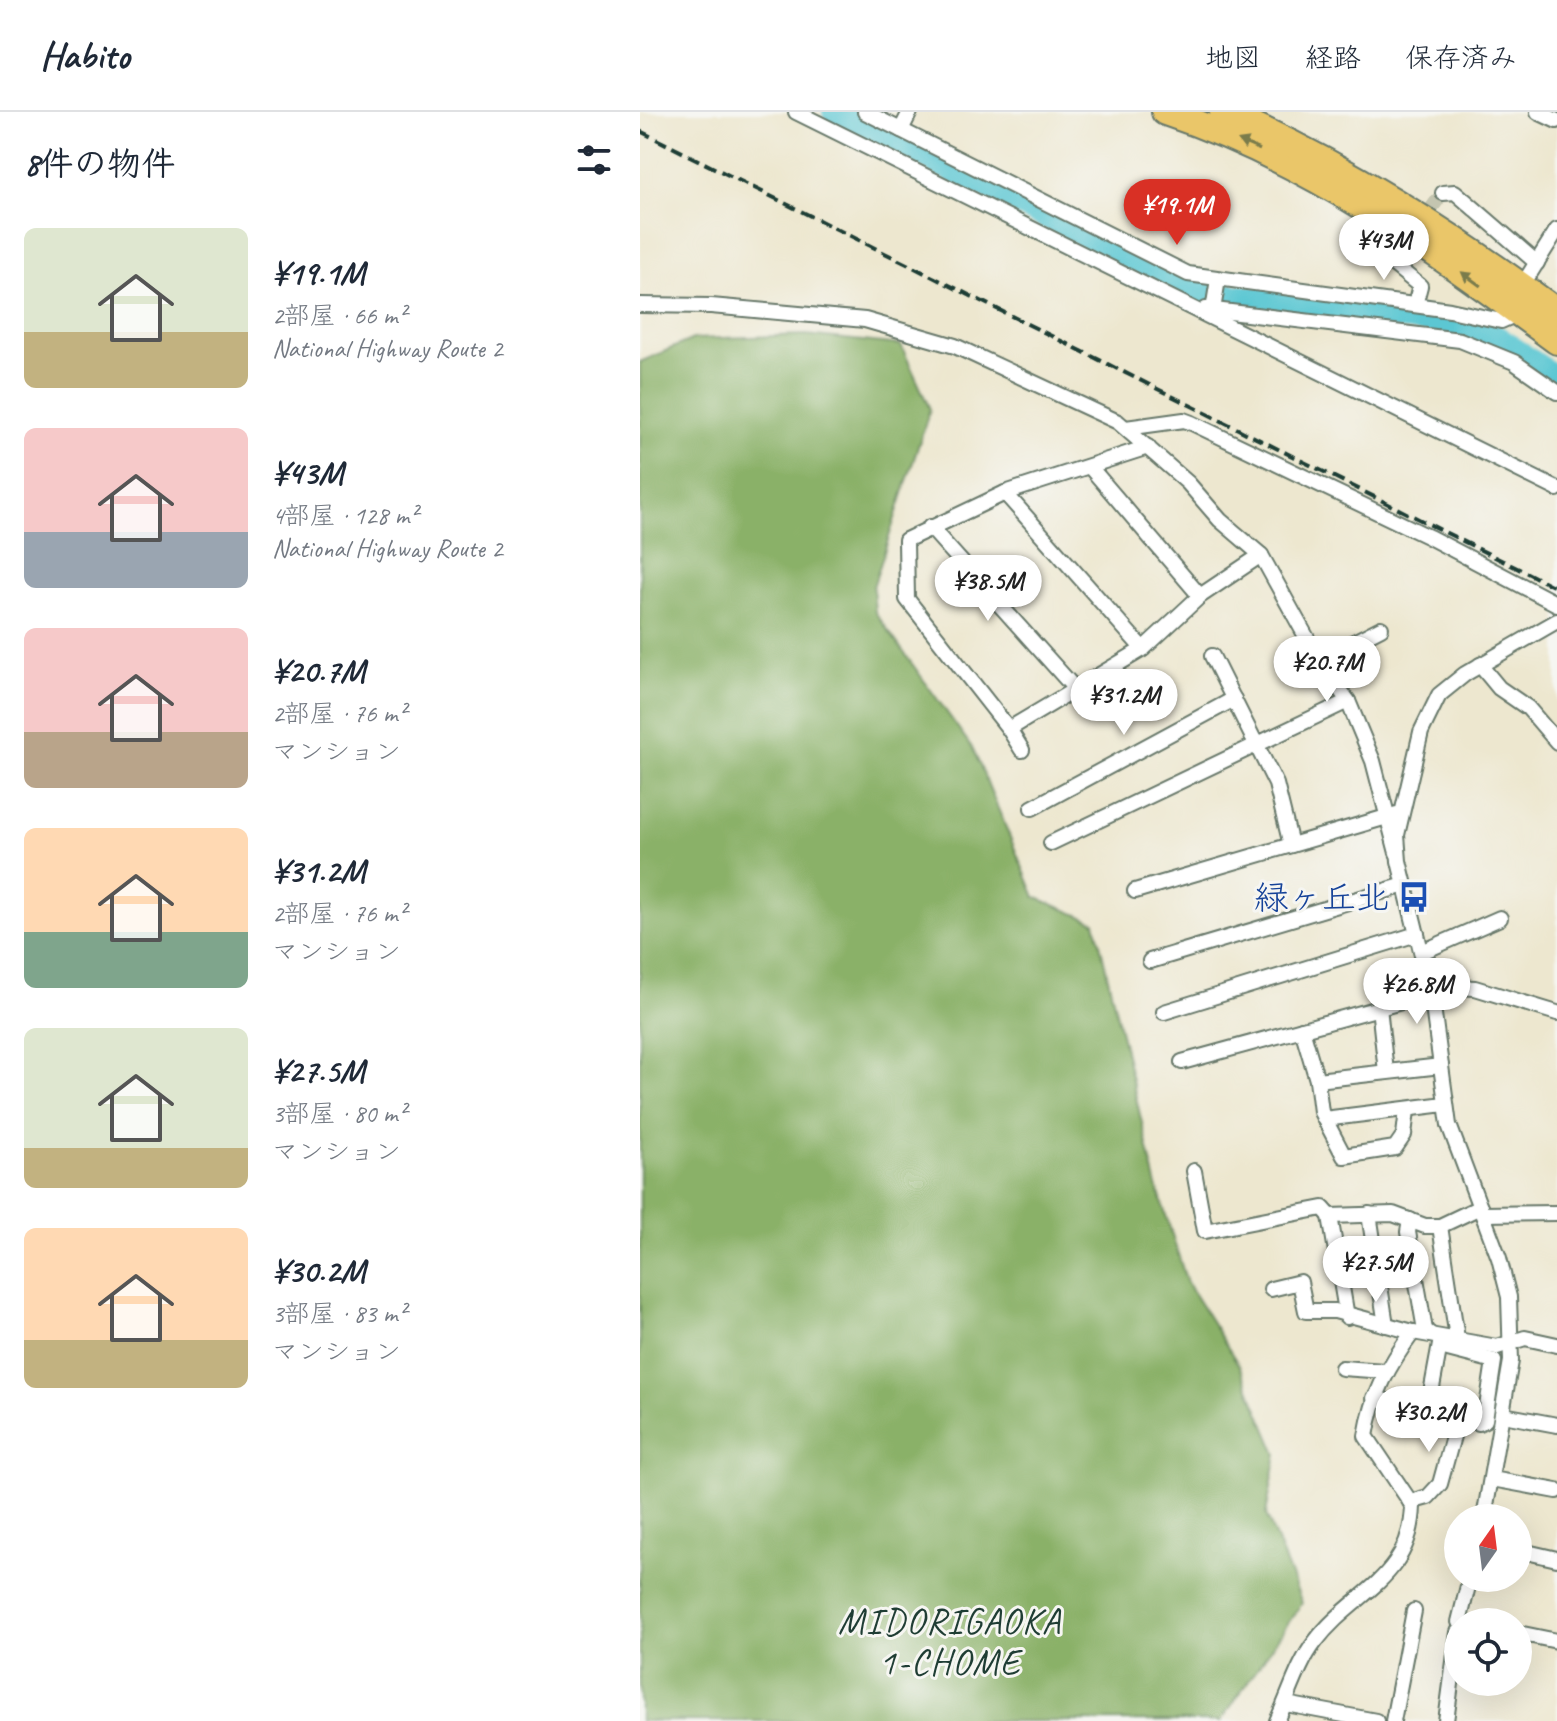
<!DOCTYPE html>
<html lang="ja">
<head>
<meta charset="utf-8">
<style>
  body { margin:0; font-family:Caveat,"Klee One",sans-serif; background:#f2f2f3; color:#1f2937; height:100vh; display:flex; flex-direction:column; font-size:30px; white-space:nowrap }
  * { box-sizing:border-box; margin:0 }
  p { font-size:26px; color:#747a83 }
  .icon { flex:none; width:44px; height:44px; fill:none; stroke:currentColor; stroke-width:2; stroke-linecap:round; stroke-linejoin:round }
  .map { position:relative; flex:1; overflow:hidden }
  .drawer { display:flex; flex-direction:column; background:#fff; width:640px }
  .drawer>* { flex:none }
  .needle { width:52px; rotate:14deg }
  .fabs { position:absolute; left:804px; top:1392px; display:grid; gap:16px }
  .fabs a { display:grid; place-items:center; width:88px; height:88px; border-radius:50%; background:#fff; box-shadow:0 8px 32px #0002; font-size:40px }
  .price { position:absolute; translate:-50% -68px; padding:0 18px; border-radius:28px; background:#fff; color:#222; font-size:26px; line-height:52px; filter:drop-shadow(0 2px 4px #0008) }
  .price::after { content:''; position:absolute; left:50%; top:48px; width:24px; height:18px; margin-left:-12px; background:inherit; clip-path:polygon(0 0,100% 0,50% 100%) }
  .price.selected { background:#d93025; color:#fff }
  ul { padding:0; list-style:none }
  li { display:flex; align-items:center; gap:24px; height:200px; padding:0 24px }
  li span { display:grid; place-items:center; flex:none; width:224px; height:160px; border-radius:12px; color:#555 }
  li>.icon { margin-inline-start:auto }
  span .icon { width:96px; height:96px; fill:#fffc; stroke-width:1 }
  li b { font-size:34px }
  h2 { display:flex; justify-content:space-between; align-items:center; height:96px; padding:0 24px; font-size:34px }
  header { display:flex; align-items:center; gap:48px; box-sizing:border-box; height:112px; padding:0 40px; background:#fff; border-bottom:2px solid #e0e1e3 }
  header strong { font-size:38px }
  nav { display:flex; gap:44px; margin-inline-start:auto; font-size:28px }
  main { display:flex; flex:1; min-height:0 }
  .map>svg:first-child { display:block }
</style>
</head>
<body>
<header>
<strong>Habito</strong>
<nav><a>地図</a><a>経路</a><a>保存済み</a></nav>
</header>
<main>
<section class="drawer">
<h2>8件の物件<svg class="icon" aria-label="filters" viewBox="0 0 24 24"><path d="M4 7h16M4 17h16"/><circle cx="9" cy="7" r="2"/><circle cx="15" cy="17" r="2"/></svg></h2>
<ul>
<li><span style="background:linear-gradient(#dfe7d0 65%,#c2b280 0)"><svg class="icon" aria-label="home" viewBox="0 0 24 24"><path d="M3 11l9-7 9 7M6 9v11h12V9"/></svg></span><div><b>¥19.1M</b><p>2部屋 · 66 m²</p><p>National Highway Route 2</p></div></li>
<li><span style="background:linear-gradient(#f6c9c9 65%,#9aa5b1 0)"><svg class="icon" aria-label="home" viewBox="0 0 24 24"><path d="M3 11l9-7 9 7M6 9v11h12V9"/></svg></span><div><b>¥43M</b><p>4部屋 · 128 m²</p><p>National Highway Route 2</p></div></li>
<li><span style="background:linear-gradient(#f6c9c9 65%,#b9a48a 0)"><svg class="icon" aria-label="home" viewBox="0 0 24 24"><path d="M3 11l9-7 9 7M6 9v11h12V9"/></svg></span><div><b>¥20.7M</b><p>2部屋 · 76 m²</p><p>マンション</p></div></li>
<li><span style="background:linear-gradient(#ffd9b3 65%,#7fa58c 0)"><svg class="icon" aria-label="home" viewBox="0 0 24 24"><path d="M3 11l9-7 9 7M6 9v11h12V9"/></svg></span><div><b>¥31.2M</b><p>2部屋 · 76 m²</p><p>マンション</p></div></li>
<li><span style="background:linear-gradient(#dfe7d0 75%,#c2b280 0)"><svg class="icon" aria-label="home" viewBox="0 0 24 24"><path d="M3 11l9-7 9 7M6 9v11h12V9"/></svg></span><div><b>¥27.5M</b><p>3部屋 · 80 m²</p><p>マンション</p></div></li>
<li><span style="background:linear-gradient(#ffd9b3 70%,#c2b280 0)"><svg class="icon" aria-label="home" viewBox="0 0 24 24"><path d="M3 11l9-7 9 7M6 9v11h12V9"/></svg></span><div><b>¥30.2M</b><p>3部屋 · 83 m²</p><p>マンション</p></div></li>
</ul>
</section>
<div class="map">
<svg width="917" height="1609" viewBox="0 0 917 1609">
  <rect width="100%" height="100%" fill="#f6f6f2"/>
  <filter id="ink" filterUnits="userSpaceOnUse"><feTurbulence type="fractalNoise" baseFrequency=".0125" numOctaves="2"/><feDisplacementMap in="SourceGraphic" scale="16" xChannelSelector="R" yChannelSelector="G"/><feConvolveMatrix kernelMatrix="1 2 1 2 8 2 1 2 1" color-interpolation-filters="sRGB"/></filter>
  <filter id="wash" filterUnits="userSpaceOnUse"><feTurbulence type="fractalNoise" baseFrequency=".006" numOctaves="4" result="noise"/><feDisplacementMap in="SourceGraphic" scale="32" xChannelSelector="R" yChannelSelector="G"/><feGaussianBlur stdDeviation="1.8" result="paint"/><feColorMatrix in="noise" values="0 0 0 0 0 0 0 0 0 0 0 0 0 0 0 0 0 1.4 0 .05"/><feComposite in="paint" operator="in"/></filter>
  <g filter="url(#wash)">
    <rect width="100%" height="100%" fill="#ede7cf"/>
    <!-- forest -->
    <path fill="#8ab167" stroke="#54774e" stroke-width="2" d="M166,223L261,233L290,297L233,475L235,500L333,637L395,785L455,810L516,1071L547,1171L600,1255L637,1342L626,1402L662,1491L581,1609H0V250L53,227Z"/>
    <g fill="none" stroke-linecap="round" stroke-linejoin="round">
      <!-- river -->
      <path stroke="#5bc7d3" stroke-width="26" d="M195,0L562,181L810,211L855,225L917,268"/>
    </g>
  </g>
  <g filter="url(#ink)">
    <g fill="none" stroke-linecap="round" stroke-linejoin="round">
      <!-- street-tunnel -->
      <path stroke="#c4c5b0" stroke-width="14" stroke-dasharray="14 7" stroke-linecap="butt" d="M752,148L803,81"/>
      <defs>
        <g id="street">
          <path d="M156,0L917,377"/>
          <path d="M225,0L548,162L810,198L861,209L879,201"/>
          <path d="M898,0L917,9"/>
          <path d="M261,18L270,0"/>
          <path d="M803,81L815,80L897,151"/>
          <path d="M752,148L753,152L780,174L775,193"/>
          <path d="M882,174L917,118"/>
          <path d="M0,193L71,194L225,208L315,234L478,310L548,371L580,408L621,443L679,548L708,589L733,649L757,741"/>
          <path d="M566,197L820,228L874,250L917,280"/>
          <path d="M573,198L578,167"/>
          <path d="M486,316L544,308L552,311L789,425L917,492"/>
          <path d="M508,335L365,381L266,428L267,487L369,617L503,537L560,484L621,443"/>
          <path d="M450,355L560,484"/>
          <path d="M365,381L503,537"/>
          <path d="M290,415L437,579"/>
          <path d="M572,544L636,672L651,733"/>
          <path d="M679,548L741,516"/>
          <path d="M840,553L859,576L888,596L917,630"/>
          <path d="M369,617L382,638"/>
          <path d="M392,696L594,587"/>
          <path d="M411,731L708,589"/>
          <path d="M495,779L757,702"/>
          <path d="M782,840L860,806"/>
          <path d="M510,849L765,773"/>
          <path d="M739,895L746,960"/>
          <path d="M524,900L777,822"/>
          <path d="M662,917L677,968L681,1000L704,1044L755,1036L764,1023L767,998"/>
          <path d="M542,950L816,875L835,876L917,901"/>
          <path d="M677,968L801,954"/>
          <path d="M684,1007L805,992"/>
          <path d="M554,1059L565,1119L683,1096L690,1104L753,1102L785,1114H800L840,1095"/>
          <path d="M729,1102L746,1213"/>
          <path d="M843,1102L917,1101"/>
          <path d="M690,1104L707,1205"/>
          <path d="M770,1108L768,1120L785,1218L790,1222"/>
          <path d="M800,1114L817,1226"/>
          <path d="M631,1177L660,1170L666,1199H695L773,1220L857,1235L885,1226L917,1233"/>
          <path d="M702,1256L745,1259"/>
          <path d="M734,1286L839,1311L845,1308L854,1249L800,1235"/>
          <path d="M788,1297L801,1227"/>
          <path d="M863,1303L917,1313"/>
          <path d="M852,1367L917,1379"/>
          <path d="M770,1390L788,1385L800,1372L818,1306"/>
          <path d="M844,1406L871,1249L869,1185L859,1146L809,1013L791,880L759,749L757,723L781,620L799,583L825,562L917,509"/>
          <path d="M878,1438L917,1447"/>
          <path d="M819,1510L830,1466"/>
          <path d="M878,1521L917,1529"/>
          <path d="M646,1592L736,1609"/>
          <path d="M637,1609C649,1584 658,1552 675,1530C712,1480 771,1468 773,1394L726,1324C733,1282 748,1254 773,1220"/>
          <path d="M753,1609L774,1499"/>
          <path d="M806,1609L818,1520"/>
        </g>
        <g id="highway">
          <path d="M525,0C673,49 793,138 917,229"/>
          <path d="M583,0C704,52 811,122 917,200"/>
        </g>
      </defs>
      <!-- street casing -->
      <use href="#street" stroke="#67786a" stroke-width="18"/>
      <!-- highway casing -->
      <use href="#highway" stroke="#67786a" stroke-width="30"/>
      <!-- street -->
      <use href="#street" stroke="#fff" stroke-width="14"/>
      <!-- highway -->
      <use href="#highway" stroke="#eac669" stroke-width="26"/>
      <!-- rail -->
      <path stroke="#1f3d34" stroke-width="4" stroke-dasharray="12 6" stroke-linecap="butt" d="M0,19L917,476"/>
    </g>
    <!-- one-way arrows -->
    <defs><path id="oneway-solid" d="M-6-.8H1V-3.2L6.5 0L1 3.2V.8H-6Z" transform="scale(2)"/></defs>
    <g fill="#7a7b4c">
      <use href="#oneway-solid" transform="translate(609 33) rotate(-157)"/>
      <use href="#oneway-solid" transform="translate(831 167) rotate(-144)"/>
    </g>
  </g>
  <!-- icons -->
  <defs>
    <symbol id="bus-bare" viewBox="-9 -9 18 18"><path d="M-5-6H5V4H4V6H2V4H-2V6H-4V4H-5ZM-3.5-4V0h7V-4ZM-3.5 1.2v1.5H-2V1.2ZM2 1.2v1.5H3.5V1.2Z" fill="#1a4fb4" stroke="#f6f6f2" stroke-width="2.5" paint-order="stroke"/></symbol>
  </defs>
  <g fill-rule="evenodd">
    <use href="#bus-bare" x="752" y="763" width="44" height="44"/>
  </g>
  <g text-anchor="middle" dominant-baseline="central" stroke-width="6" stroke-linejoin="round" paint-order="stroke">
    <!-- transit labels -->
    <g font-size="34" fill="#164399" stroke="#f6f6f2" text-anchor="end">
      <text x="750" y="785">緑ヶ丘北</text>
    </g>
    <!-- neighbourhood labels -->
    <g font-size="36" letter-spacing="2" fill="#1f3d34" stroke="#f6f6f2">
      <text x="310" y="1509">MIDORIGAOKA<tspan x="310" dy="41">1-CHOME</tspan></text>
    </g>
  </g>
</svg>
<div class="fabs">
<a><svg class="needle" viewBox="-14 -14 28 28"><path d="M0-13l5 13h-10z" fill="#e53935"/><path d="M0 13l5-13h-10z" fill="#747a83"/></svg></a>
<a><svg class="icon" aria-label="locate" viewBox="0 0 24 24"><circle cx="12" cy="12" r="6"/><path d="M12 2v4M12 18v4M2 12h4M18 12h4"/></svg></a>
</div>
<b class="price selected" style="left:537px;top:135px">¥19.1M</b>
<b class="price" style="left:744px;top:170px">¥43M</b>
<b class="price" style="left:348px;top:511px">¥38.5M</b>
<b class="price" style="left:687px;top:592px">¥20.7M</b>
<b class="price" style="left:484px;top:625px">¥31.2M</b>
<b class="price" style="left:777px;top:914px">¥26.8M</b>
<b class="price" style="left:736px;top:1192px">¥27.5M</b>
<b class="price" style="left:789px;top:1342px">¥30.2M</b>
</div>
</main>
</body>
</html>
